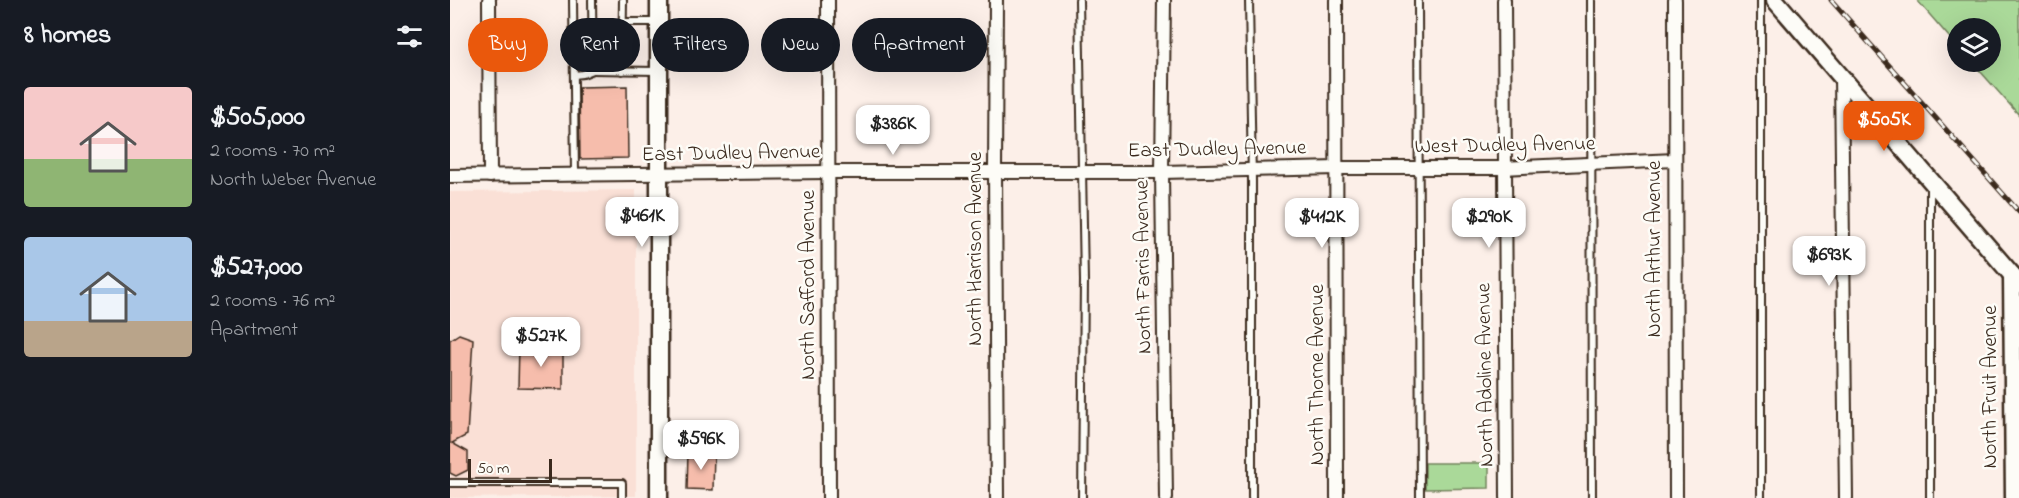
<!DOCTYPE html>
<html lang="en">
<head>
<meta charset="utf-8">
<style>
  body { margin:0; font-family:"Indie Flower",sans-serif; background:#242831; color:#f1f3f6; height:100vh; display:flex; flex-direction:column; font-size:22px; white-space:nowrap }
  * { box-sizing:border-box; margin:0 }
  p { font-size:20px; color:#9ea1a6 }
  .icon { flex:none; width:33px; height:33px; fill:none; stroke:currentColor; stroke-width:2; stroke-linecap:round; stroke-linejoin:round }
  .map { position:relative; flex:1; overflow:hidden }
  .details { display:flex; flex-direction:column; background:#171b24; width:450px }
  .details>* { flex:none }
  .guide { position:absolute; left:18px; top:18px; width:570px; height:54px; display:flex; gap:12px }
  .buttons { position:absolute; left:1497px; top:18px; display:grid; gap:12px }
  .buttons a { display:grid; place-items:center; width:54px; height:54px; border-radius:50%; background:#171b24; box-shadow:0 6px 24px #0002; font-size:30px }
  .scale { position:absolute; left:18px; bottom:15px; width:84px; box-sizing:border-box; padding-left:6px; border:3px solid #3b2a1e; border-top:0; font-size:16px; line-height:21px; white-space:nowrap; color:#3b2a1e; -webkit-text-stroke:4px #fdfcf7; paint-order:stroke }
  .price { position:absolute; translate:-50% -51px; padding:0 14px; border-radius:12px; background:#fff; color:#222; font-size:20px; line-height:39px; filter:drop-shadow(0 2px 3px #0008) }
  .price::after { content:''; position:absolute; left:50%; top:36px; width:18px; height:14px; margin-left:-9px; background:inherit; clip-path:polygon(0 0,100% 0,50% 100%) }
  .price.selected { background:#ea580c; color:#fff }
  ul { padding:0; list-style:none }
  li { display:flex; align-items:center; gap:18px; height:150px; padding:0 24px }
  li span { display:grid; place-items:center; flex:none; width:168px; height:120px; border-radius:6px; color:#555 }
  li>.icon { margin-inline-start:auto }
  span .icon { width:72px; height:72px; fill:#fffc; stroke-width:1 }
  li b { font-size:26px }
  h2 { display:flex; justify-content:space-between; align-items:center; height:72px; padding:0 24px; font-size:26px }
  .tag { padding:0 21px; border-radius:27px; background:#171b24; box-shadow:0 6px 24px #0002; font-size:21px; line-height:54px }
  .tag.selected { background:#ea580c; color:#fff }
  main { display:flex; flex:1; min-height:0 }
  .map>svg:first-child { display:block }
</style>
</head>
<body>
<main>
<section class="details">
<h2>8 homes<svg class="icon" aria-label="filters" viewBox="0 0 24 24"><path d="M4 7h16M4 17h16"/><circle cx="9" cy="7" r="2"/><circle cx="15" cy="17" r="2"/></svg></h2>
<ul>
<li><span style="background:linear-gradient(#f6c9c9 60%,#8fb573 0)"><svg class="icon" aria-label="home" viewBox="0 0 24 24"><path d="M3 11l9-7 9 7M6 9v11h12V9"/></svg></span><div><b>$505,000</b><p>2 rooms · 70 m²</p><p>North Weber Avenue</p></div></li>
<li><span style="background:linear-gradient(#a9c7e8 70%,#b9a48a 0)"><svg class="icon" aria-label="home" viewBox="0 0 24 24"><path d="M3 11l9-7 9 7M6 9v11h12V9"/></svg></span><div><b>$527,000</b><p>2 rooms · 76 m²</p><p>Apartment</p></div></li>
</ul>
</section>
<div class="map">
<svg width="1569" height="498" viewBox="0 0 1569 498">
  <rect width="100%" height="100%" fill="#fcefe8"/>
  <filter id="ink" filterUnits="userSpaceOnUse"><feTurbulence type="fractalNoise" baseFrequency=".0167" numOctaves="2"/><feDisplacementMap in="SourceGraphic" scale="12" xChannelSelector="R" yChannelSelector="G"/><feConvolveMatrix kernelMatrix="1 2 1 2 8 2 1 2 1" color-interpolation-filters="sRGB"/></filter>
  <g filter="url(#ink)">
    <!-- built -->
    <path fill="#fae0d6" d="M186,190V496L0,498V192Z"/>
    <!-- green -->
    <g fill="#aad999" stroke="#72825c" stroke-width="1.5">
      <path d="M1467,0H1569V115L1522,62H1540V28H1508L1507,46Z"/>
      <path d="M975,463H1039V488L975,489Z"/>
    </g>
    <!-- building -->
    <g fill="#f6bdac" stroke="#3b2a1e" stroke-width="1.5">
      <path d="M177,86L178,158L130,159L129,87Z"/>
      <path d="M9,334L23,339L17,435L2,443L18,452V470L6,476L0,473V340Z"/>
      <path d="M69,346L113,347V389L68,388Z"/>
      <path d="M238,452L264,453L263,490L237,489Z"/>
    </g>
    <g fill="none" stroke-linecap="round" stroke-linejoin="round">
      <defs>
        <g id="lane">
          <path d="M123,0L125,175"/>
          <path d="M142,0L143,70L207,71"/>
          <path d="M629,0L634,281L632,498"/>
          <path d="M799,0L802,181V498"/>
          <path d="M968,0L970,498"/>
          <path d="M1141,0L1142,498"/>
          <path d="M173,22H208"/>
          <path d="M172,71L173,0"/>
          <path d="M124,75L133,74L143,70"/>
          <path d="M1480,187V498"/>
          <path d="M0,483H172V498"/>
          <path d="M1311,498V0"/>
        </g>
        <g id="street">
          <path d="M39,0L40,176"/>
          <path d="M378,0L379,498"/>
          <path d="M546,0L545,170L547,498"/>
          <path d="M714,0L712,172L716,498"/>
          <path d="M886,0L887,498"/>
          <path d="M1054,0L1057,498"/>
          <path d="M1225,0L1226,498"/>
          <path d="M1391,76L1396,498"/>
          <path d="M0,176L379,172H712L887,168H1053L1225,160"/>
        </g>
        <g id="secondary">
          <path d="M209,0V498"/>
          <path d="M1325,0L1569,283"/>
          <path d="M1562,275L1564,498"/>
        </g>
      </defs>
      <!-- lane casing -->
      <use href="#lane" stroke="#3b2a1e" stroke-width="10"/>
      <!-- street casing -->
      <use href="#street" stroke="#3b2a1e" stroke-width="16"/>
      <!-- secondary casing -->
      <use href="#secondary" stroke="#3b2a1e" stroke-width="21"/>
      <!-- lane -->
      <use href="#lane" stroke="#fdfcf7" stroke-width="6"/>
      <!-- street -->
      <use href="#street" stroke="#fdfcf7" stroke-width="12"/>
      <!-- secondary -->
      <use href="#secondary" stroke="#fdfcf7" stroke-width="16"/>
      <defs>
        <path id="rail" d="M1381,0L1569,212"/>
      </defs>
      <!-- rail casing -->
      <use href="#rail" stroke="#3b2a1e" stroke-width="5"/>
      <!-- rail -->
      <use href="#rail" stroke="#fdfcf7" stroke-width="3" stroke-dasharray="9" stroke-linecap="butt"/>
    </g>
  </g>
  <g text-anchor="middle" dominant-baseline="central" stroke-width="5" stroke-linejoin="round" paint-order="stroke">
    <!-- street labels -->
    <g font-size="21" fill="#3b2a1e" stroke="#fdfcf7">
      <text transform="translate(1055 146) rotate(-1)">West Dudley Avenue</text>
      <text transform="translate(767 150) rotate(-1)">East Dudley Avenue</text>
      <text transform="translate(281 154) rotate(-1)">East Dudley Avenue</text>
      <text transform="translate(526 249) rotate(-90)">North Harrison Avenue</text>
      <text transform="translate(1205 249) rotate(-90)">North Arthur Avenue</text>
      <text transform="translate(694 267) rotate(-91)">North Farris Avenue</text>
      <text transform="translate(359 285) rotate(-90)">North Safford Avenue</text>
      <text transform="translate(868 375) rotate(-90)">North Thorne Avenue</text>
      <text transform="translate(1036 375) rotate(-91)">North Adoline Avenue</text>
      <text transform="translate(1541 387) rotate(-90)">North Fruit Avenue</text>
    </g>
  </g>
</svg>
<div class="buttons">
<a><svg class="icon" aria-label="layers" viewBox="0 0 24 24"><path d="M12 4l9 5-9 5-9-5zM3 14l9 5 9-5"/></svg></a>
</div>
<div class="scale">50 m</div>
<b class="price selected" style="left:1434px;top:152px">$505K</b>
<b class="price" style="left:443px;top:156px">$386K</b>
<b class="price" style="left:192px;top:248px">$461K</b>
<b class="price" style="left:872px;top:249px">$412K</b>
<b class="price" style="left:1039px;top:249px">$290K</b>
<b class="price" style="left:1379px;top:287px">$693K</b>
<b class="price" style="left:91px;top:368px">$527K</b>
<b class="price" style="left:251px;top:471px">$596K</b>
<div class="guide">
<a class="tag selected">Buy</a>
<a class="tag">Rent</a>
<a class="tag">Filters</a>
<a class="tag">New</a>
<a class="tag">Apartment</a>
</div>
</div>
</main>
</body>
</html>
